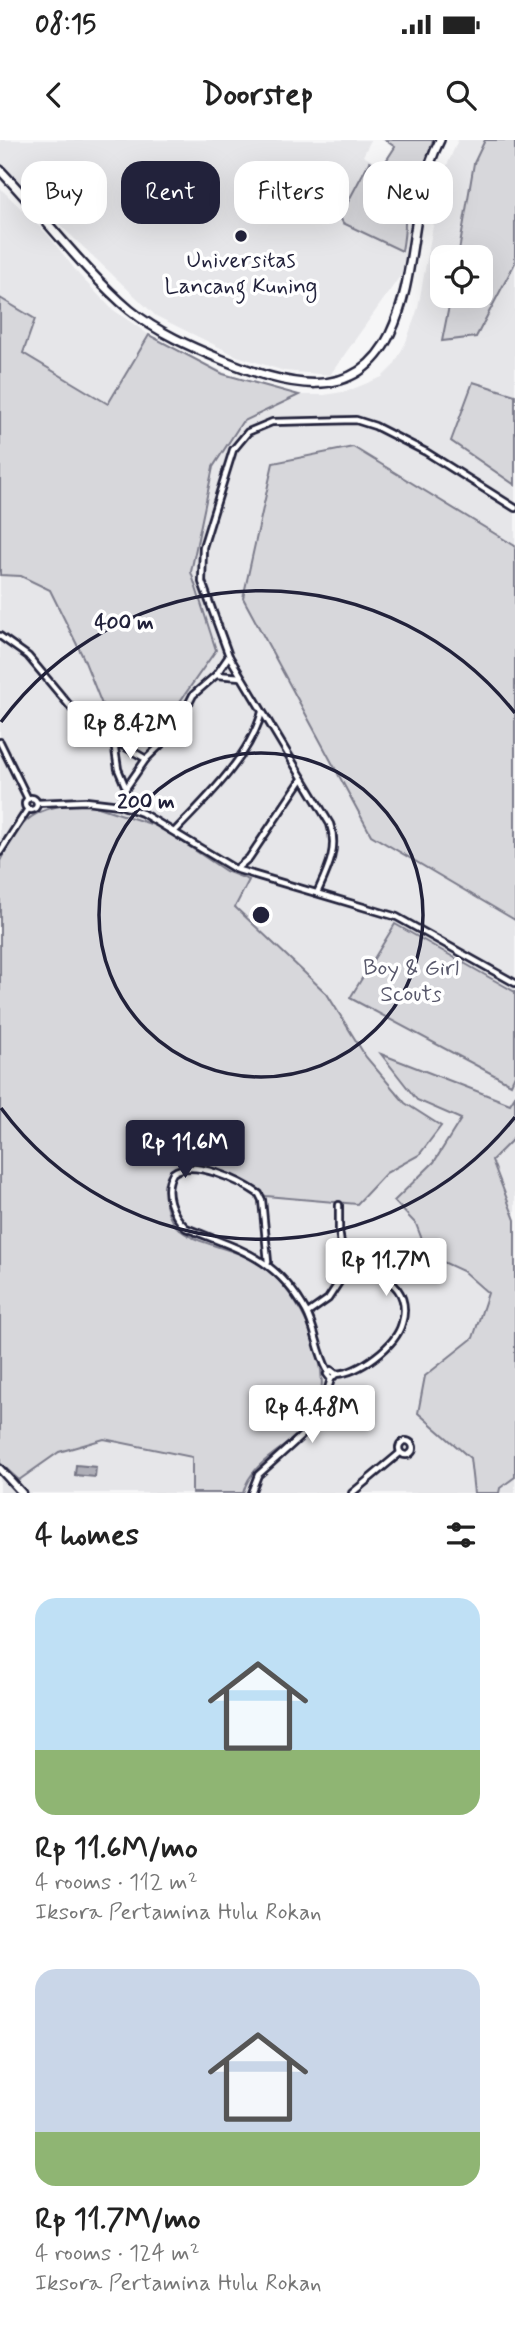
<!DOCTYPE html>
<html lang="en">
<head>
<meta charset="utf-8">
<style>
  body { margin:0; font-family:Mynerve,sans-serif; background:#f6f6f6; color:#222; height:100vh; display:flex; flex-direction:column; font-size:26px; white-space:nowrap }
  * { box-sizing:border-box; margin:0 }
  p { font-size:23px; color:#767676 }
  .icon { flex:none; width:38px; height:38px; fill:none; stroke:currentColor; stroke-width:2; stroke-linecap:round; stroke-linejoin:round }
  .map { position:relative; height:1353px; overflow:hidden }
  .details { display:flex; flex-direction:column; background:#fff; flex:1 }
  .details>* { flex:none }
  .hud { position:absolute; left:21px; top:21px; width:474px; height:63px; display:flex; gap:14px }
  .controls { position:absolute; left:430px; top:105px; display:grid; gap:14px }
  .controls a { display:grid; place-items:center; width:63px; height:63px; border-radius:14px; background:#fff; box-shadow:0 7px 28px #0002; font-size:35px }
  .price { position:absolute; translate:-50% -60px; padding:0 16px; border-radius:7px; background:#fff; color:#222; font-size:23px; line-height:46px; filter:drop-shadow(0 2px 4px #0008) }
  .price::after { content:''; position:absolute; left:50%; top:42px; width:21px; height:16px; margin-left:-10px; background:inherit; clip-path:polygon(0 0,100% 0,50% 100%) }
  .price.selected { background:#22223b; color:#fff }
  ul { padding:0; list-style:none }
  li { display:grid; align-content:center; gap:14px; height:371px; padding:0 35px }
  li span { display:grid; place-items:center; height:217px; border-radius:21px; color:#555 }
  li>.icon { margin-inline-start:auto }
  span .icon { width:126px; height:126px; fill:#fffc; stroke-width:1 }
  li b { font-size:30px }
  h2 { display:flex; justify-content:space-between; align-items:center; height:84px; padding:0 35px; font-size:30px }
  .pill { padding:0 24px; border-radius:21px; background:#fff; box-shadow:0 7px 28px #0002; font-size:24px; line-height:63px }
  .pill.selected { background:#22223b; color:#fff }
  .status { display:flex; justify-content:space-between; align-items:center; height:49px; padding:0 35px; background:#fff; direction:ltr }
  .status svg { height:19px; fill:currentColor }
  header { display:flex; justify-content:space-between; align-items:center; height:91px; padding:0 35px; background:#fff; font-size:32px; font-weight:700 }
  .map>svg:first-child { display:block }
</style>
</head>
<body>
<div class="status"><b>08:15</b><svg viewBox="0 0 49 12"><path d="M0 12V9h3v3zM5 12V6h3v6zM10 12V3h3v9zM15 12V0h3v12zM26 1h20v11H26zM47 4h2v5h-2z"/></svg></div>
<header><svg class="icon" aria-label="back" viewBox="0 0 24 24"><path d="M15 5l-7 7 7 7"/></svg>Doorstep<svg class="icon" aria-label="search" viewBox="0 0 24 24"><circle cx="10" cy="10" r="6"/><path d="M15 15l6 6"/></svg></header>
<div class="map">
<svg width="515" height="1353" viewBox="0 0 515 1353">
  <rect width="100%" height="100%" fill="#f6f6f7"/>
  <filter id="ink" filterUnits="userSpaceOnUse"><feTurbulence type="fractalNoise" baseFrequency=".0143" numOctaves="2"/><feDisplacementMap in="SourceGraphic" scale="14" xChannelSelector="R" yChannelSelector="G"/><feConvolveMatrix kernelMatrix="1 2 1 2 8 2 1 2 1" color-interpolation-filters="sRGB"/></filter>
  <g filter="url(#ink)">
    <!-- built -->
    <g fill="#e6e6e9" fill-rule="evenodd">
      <path d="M0,0H371L363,16L382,26L406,47L414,66L408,125L330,235L284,231L237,216L156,176L0,28Z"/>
      <path d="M458,0H515V1353H0V48L48,95L80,136L112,169L155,199L247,243L299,255H324L348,251L382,237L394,225L406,202L418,168L442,37ZM443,117H481V156H443Z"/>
    </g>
    <!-- green -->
    <g fill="#d7d7db" stroke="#7c7c8b" stroke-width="2">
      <path d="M385,0H433L414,66L406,47L394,36L397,28L386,21L395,7Z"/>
      <path d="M485,0H515V123L476,197L442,201L451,156H481V117H458L474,23Z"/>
      <path d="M369,22C407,43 409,72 402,111L343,83L340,77Z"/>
      <path d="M0,158L35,179L23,213L108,264L149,195L223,234L299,255L242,282L213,327L191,432L216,510L150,604L105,572L83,517L50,450L21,436L0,435Z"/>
      <path d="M473,242L515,255V345L451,301Z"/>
      <path d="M353,307L515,406V780L371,695L243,458L273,323Z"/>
      <path d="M83,662L160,687L226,731L249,740L235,767L327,854L366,917L405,963L441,986L419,1015L386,1033L357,1064L266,1056L231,1035L186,1025L168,1037C152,1112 223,1096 264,1127C301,1155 331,1220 319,1266C310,1303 254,1311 243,1353H192V1317L104,1299L59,1312L19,1340L0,1323V721C23,675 33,669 83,662Z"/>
      <path d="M395,784L515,852V935L511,944L350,858Z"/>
      <path d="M381,914L510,964L515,956V997L492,1020L515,1080V1337L500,1348L499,1353H474L470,1318L418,1273L425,1236L473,1198L488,1153L463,1131L428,1115L416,1084L394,1061L434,1022L461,979L417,960Z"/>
    </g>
    <!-- water -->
    <path fill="#aeaeb7" stroke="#767685" stroke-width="2" d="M76,1325L96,1327L95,1337L75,1335Z"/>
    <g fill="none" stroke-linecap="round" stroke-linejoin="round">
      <defs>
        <g id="street">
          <path d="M0,496L28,516L84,583L146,619"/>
          <path d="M216,535L241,537"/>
          <path d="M0,602L28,659"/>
          <path d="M114,602L118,629L126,648"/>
          <circle cx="31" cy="664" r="6"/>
          <path d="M37,663L86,661L120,665L142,673L235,729L397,777L515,843"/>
          <path d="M120,665L126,648L146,619L175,591L193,555L216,535L229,516"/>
          <path d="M175,691C207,658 250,616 262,572"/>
          <path d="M0,712L28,669"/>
          <path d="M236,729L249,718L302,639"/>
          <path d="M317,753C327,731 339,709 330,684L229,516L202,442L203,407L233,310L248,292L272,282L356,280L375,286L426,312L515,368"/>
          <path d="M339,1065V1090L345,1133"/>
          <path d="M268,1122L262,1060L259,1054C240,1041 193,1018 173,1033C162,1051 172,1075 186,1088C240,1110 275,1116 306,1171C316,1189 317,1212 328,1231"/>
          <path d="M308,1173L328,1159L345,1133C377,1126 413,1146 402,1183C396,1206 359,1233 336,1234L331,1230L327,1234L331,1239L336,1234"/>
          <circle cx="406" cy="1308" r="7"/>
          <path d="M251,1353L258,1335L318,1281L331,1239"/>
          <path d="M352,1353L400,1313"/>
        </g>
        <path id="secondary" d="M0,1329L22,1353"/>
        <path id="primary" d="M0,30C41,73 86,133 130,170C157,192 191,207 223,220C282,244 355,267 390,194C419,134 408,63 440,0"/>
      </defs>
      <!-- street casing -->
      <use href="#street" stroke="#22223b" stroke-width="10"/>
      <!-- secondary casing -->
      <use href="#secondary" stroke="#22223b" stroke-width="11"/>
      <!-- primary casing -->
      <use href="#primary" stroke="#22223b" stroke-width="12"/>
      <!-- street -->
      <use href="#street" stroke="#fff" stroke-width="4.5"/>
      <!-- secondary -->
      <use href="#secondary" stroke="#fff" stroke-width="6"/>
      <!-- primary -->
      <use href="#primary" stroke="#fff" stroke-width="7"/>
    </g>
  </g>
  <!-- distance rings -->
  <g fill="none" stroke="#22223b" stroke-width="3.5">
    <circle cx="261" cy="775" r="162"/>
    <path d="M515 977A324 324 0 0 1 1 968M1 582A324 324 0 0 1 515 573"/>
  </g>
  <!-- markers -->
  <circle fill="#22223b" stroke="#fff" stroke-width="2.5" cx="241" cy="96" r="7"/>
  <g text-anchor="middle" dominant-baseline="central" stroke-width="7" stroke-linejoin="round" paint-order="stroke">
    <!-- poi labels -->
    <g font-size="23" fill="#22223b" stroke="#fff">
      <text x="241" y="121">Universitas<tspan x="241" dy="26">Lancang Kuning</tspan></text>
    </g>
    <!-- park labels -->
    <g font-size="23" fill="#58586b" stroke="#fff">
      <text x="411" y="829">Boy &amp; Girl<tspan x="411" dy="26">Scouts</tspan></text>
    </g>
  </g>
  <circle cx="261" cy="775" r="10" fill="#22223b" stroke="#fff" stroke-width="3.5"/>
  <g font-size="21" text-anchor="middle" font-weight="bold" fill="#22223b" stroke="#fff" stroke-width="7" stroke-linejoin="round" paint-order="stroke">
    <text x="124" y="489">400 m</text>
    <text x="146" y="668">200 m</text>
  </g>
</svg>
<div class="controls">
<a><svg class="icon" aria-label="locate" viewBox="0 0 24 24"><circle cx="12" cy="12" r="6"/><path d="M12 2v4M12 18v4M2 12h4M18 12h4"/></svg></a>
</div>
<b class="price" style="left:130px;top:621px">Rp 8.42M</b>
<b class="price selected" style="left:185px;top:1040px">Rp 11.6M</b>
<b class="price" style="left:386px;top:1158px">Rp 11.7M</b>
<b class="price" style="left:312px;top:1305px">Rp 4.48M</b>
<div class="hud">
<a class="pill">Buy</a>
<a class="pill selected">Rent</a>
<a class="pill">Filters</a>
<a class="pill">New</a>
</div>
</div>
<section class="details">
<h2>4 homes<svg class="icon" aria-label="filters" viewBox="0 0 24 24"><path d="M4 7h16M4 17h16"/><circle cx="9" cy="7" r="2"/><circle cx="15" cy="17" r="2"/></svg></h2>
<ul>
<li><span style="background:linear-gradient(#bfe0f5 70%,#8fb573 0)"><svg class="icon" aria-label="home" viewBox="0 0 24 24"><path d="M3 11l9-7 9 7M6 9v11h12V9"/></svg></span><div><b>Rp 11.6M/mo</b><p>4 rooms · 112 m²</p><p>Iksora Pertamina Hulu Rokan</p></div></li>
<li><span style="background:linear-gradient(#c9d6e8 75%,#8fb573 0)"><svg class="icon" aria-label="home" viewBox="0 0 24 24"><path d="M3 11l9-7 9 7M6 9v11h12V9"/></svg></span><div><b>Rp 11.7M/mo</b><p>4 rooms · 124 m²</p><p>Iksora Pertamina Hulu Rokan</p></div></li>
</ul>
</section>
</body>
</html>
